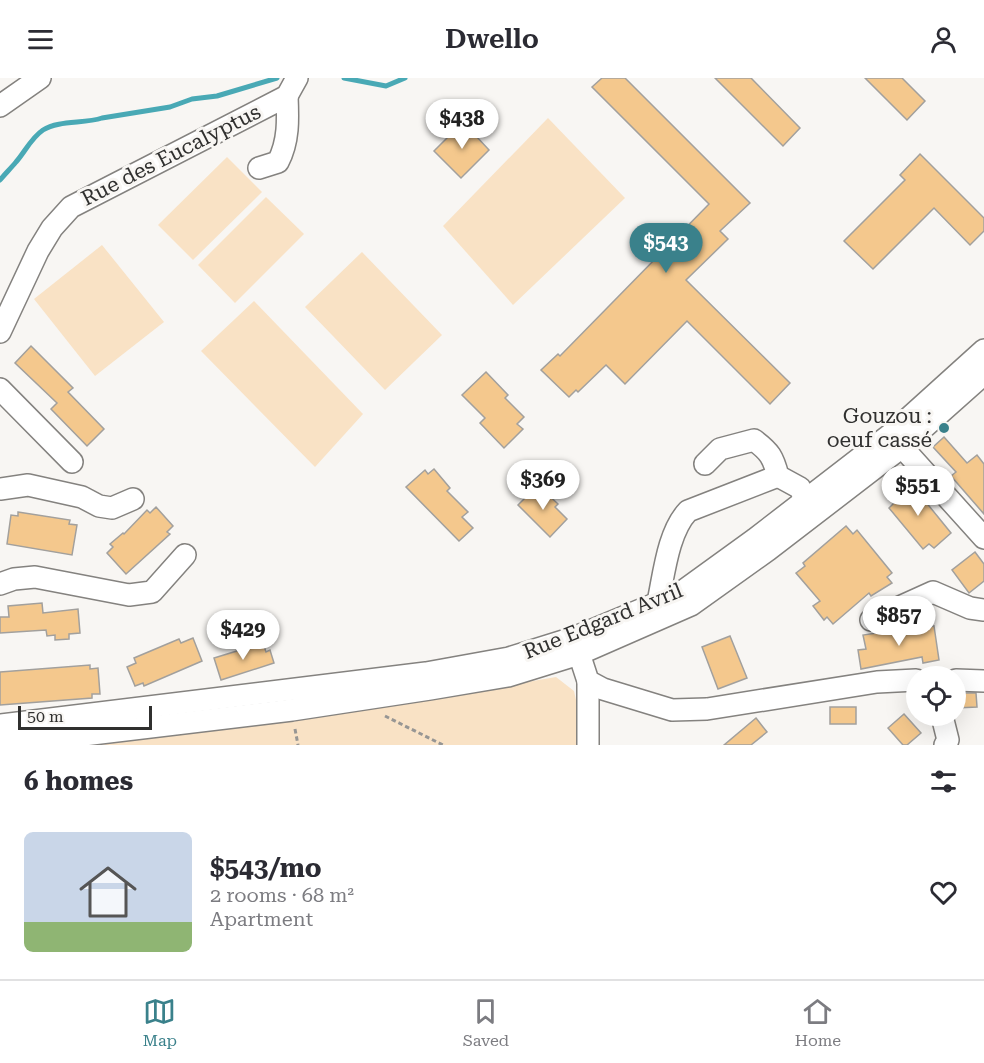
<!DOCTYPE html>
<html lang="en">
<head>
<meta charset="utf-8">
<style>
  body { margin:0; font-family:"Roboto Serif",serif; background:#f7f7f7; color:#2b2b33; height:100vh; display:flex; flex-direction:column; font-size:22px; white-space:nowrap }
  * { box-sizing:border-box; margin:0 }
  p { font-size:20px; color:#7c7c81 }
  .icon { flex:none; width:33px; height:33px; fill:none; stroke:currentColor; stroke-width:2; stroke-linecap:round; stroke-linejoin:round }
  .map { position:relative; height:667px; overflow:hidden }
  .sheet { display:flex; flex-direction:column; background:#fff; flex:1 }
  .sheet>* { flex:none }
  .buttons { position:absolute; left:906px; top:588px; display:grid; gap:12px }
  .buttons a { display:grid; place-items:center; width:60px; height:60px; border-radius:50%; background:#fff; box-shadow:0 6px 24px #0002; font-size:30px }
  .scale { position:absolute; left:18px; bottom:15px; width:134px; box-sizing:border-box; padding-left:6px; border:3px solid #30302f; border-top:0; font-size:16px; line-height:21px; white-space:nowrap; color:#30302f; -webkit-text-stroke:4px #f8f6f3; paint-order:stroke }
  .price { position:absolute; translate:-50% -51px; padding:0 14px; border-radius:21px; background:#fff; color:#222; font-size:20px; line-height:39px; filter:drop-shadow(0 2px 3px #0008) }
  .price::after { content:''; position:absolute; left:50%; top:36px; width:18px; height:14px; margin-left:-9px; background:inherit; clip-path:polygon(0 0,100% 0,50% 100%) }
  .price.on { background:#3a818b; color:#fff }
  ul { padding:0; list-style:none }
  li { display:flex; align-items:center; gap:18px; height:150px; padding:0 24px }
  li span { display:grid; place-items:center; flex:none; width:168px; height:120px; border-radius:9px; color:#555 }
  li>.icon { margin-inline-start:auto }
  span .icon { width:72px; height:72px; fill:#fffc; stroke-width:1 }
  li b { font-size:26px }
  h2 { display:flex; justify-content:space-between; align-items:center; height:72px; padding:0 24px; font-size:26px }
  header { display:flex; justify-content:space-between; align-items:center; height:78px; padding:0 24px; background:#fff; font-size:27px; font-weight:600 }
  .dock { display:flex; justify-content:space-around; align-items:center; height:84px; border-top:2px solid #e1e1e2; background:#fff; font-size:16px; color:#7c7c81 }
  .dock a { display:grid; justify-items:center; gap:3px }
  .dock .on { color:#3a818b }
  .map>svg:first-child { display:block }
</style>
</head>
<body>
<header><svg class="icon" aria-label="menu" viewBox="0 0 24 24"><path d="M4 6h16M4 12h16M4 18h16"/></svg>Dwello<svg class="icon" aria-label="person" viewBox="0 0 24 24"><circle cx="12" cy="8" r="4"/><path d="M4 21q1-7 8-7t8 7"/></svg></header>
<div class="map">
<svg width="984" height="667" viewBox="0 0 984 667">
  <rect width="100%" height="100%" fill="#f8f6f3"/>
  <!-- green -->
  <g fill="#f9e2c5">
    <path d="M548,40L625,120L513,227L443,148Z"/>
    <path d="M227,79L262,114L193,182L158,147Z"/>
    <path d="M266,119L304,156L235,225L198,187Z"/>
    <path d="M102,167L164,244L95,298L34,221Z"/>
    <path d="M362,174L442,257L385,312L305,229Z"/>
    <path d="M254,223L363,336L315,389L201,273Z"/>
    <path d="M556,599L574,613L583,653L579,667H99L424,622Z"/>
  </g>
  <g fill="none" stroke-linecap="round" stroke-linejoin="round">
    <!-- stream -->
    <g stroke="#49a9b5" stroke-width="5">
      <path d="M344,0L386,8L405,0"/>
      <path d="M0,102C5,96 11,90 16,84C25,74 31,60 43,52C59,42 84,46 102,40L170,29L192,21L217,18L277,0"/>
    </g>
  </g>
  <!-- building -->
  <g fill="#f4c88d" stroke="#a2a09d" stroke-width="1.5">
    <path d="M602,0H625L750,125L720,153L728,161L686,202L790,305L770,326L687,243L625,306L606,287L578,314L576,312L569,319L541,292L558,276L560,278L709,126L592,9Z"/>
    <path d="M715,0H751L800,50L783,68Z"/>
    <path d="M865,0H902L925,23L907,42Z"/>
    <path d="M463,44L489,72L461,100L434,73Z"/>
    <path d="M920,76L984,140V153L970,167L934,130L873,191L844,163L905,102L900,97Z"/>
    <path d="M31,268L73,310L68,314L104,351L87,368L51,331L57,325L15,285Z"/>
    <path d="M486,294L508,317L505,320L524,339L517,346L523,351L504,370L480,345L485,340L462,317Z"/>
    <path d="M944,359L967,385L977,377L984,386V436L951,398L956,394L933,369Z"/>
    <path d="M434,391L450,410L447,413L468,434L462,439L473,450L459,463L406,409L425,392L428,396Z"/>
    <path d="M908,402L951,455L934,470L929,466L923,471L889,430L894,425L889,418Z"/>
    <path d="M538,407L558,426L555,429L567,441L550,459L518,427Z"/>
    <path d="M156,429L173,448L167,454L170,456L126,496L107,475L113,469L110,466L123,455L124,456L147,432L150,435Z"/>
    <path d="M18,434L70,442L69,446L77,447L72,477L7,466L11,437L18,438Z"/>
    <path d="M846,448L853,456L857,452L892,495L887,499L892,505L871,518L869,515L833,546L827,539L824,542L813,528L820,523L796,495L805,488L803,485Z"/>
    <path d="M975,474L984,486V503L969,515L952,492Z"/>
    <path d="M42,525L43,535L78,531L80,555L69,556V561L55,562V557L47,558L46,552L0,555V539H9L8,528Z"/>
    <path d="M934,548L939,582L923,585L922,579L861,591L858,572L866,571L863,557L890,553L891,556Z"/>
    <path d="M730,558L747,600L718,611L702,569Z"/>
    <path d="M193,560L202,583L144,608L143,605L135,608L127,589L136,585L134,580L179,561L181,565Z"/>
    <path d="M263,565L266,574L270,572L274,585L221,602L214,580Z"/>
    <path d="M90,587V591L98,590L100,616H92V620L0,627V594Z"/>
    <path d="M956,615H976L977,629L956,630Z"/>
    <rect x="830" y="629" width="26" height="17"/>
    <path d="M904,636L921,655L907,667H903L888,650Z"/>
    <path d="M756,640L767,654L751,667H724Z"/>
  </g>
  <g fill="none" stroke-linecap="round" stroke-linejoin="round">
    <defs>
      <g id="minor">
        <path d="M0,28L40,0"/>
        <path d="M259,90L278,84C289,63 288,41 287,18"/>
        <path d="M0,254L38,173L52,150L71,129L287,18L297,0"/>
        <path d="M0,311L72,384"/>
        <path d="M893,359L984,460"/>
        <path d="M705,386L720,371L754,362C770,374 773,379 778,398L800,410L805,422"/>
        <path d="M0,411L28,407L82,419L99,428L112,430L133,421"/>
        <path d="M0,506L14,501L35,499L129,517L152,514L185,477"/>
        <path d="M658,524C664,496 668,454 688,433L778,398"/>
        <path d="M871,542L933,514L970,530L984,532"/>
        <path d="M575,563L588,603L603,611L672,632L707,631L877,604L916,602"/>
        <path d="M956,602L984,603"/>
        <path d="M942,638L948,662L945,667"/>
        <path d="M0,647L426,595L509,580L573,560L679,516L755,461L891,356L984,272"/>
        <path d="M1,667L292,632L430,611L508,598L579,576L691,527L768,472L902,369L984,296"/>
        <path d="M588,667V603"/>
      </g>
    </defs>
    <!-- minor casing -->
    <use href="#minor" stroke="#84827f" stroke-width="24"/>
    <!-- path -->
    <g stroke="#979694" stroke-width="3" stroke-dasharray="4.5 3" stroke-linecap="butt">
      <path d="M385,638L443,667"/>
      <path d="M295,651L298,667"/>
    </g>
    <!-- minor -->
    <use href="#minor" stroke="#fff" stroke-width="21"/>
  </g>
  <!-- markers -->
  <circle fill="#3a818b" stroke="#f8f6f3" stroke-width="2" cx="944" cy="350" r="6"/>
  <g text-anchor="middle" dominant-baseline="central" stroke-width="6" stroke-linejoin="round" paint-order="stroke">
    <!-- street labels -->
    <g font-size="21" fill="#30302f" stroke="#f8f6f3">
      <text transform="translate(171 77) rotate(-27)">Rue des Eucalyptus</text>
      <text transform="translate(603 543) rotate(-22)">Rue Edgard Avril</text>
    </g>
    <!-- poi labels -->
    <g font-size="21" fill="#30302f" stroke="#f8f6f3" text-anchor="end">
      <text x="932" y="338">Gouzou :<tspan x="932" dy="24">oeuf cassé</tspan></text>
    </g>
  </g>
</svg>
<div class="buttons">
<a><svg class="icon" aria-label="locate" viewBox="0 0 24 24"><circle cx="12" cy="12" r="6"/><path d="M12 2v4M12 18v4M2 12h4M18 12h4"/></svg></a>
</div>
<div class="scale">50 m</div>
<b class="price" style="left:462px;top:72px">$438</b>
<b class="price on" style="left:666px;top:196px">$543</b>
<b class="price" style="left:543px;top:433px">$369</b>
<b class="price" style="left:918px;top:439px">$551</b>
<b class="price" style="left:899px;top:569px">$857</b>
<b class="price" style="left:243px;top:583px">$429</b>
</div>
<section class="sheet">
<h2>6 homes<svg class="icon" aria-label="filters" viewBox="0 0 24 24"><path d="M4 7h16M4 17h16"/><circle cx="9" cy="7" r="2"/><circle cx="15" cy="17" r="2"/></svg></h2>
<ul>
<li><span style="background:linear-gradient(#c9d6e8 75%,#8fb573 0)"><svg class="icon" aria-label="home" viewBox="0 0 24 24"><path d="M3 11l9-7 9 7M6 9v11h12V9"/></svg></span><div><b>$543/mo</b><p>2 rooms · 68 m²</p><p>Apartment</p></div><svg class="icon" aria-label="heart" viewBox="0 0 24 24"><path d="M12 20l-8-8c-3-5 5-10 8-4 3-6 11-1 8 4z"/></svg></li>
</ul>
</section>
<nav class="dock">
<a class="on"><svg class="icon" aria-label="map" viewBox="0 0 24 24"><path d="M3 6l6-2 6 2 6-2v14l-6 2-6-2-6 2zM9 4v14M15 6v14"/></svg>Map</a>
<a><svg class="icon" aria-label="saved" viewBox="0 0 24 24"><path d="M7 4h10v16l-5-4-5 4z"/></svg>Saved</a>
<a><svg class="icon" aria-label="home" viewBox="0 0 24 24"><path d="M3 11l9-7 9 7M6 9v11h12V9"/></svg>Home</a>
</nav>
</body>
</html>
